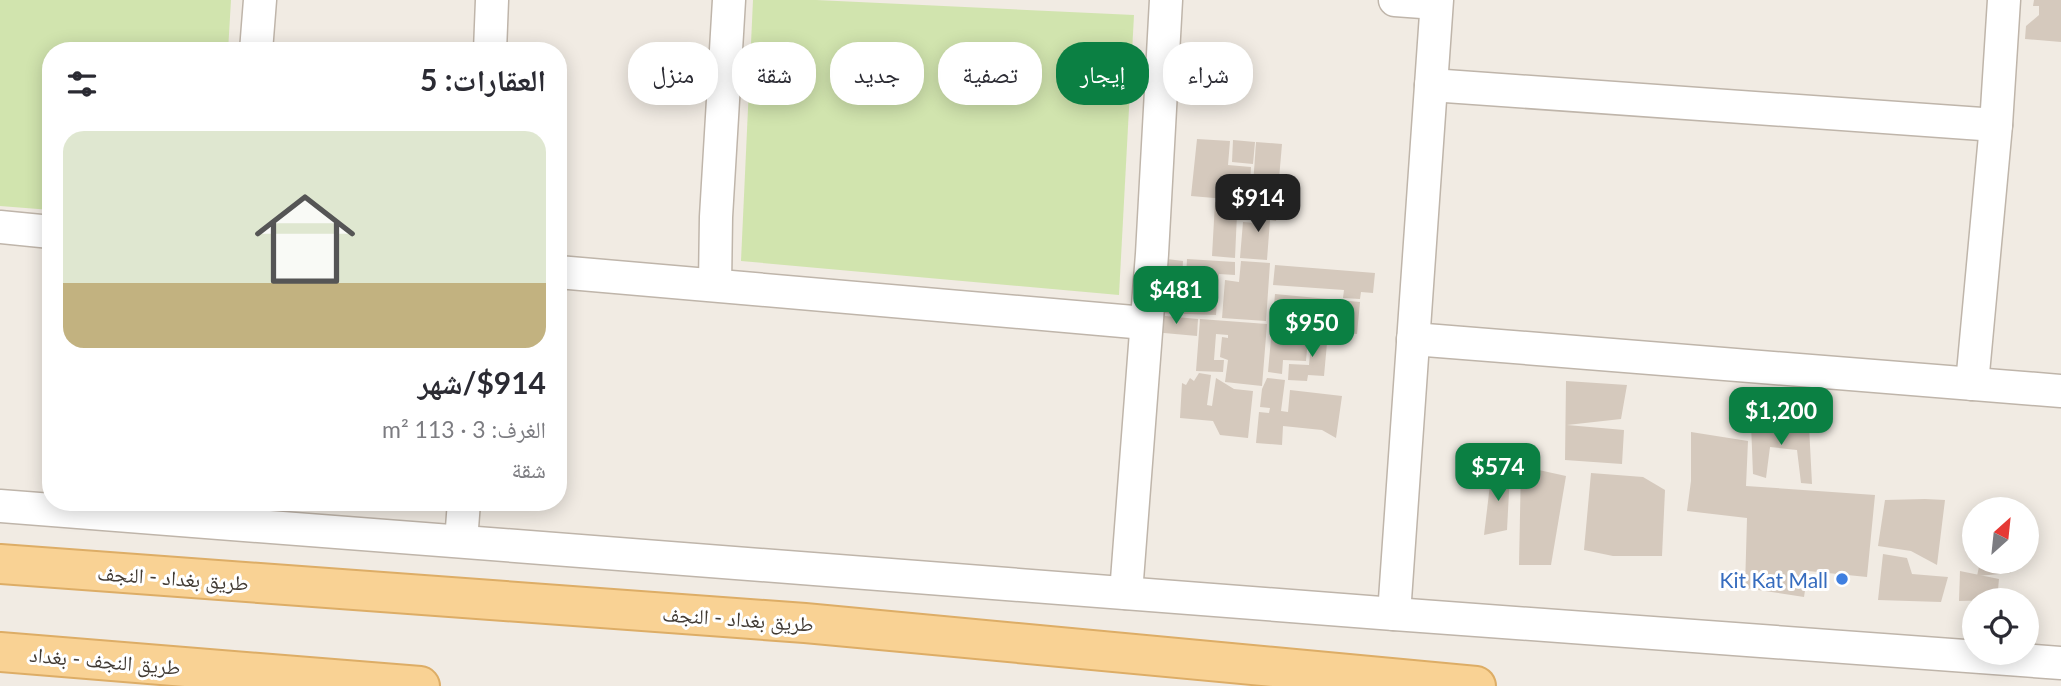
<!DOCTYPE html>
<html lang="ar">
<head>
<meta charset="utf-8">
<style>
  body { margin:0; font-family:Lato,"Noto Naskh Arabic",sans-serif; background:#f7f7f7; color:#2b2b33; direction:rtl; height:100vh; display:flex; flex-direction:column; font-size:26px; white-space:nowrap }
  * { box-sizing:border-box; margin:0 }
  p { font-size:23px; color:#7c7c81 }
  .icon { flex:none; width:38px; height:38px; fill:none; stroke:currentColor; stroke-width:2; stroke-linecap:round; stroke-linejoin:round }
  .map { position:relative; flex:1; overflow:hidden; direction:ltr }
  .panel { position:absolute; left:42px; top:42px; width:525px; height:469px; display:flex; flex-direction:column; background:#fff; border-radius:28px; box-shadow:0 4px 18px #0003; direction:rtl }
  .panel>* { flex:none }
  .hud { position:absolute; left:588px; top:42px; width:665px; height:63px; direction:rtl; display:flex; gap:14px }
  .needle { width:46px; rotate:27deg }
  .tools { position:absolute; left:1962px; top:497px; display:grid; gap:14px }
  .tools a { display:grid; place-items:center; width:77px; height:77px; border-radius:50%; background:#fff; box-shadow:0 4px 18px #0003; font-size:35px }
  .price { position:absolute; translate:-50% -60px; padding:0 16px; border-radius:14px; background:#0b8043; color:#fff; font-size:23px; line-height:46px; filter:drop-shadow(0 2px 4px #0008) }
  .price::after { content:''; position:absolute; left:50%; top:42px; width:21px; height:16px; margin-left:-10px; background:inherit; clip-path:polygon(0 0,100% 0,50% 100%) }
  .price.on { background:#222; color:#fff }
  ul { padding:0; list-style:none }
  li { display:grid; align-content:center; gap:14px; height:371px; padding:0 21px }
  li span { display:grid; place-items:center; height:217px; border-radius:21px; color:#555 }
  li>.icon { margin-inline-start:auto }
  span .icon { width:126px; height:126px; fill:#fffc; stroke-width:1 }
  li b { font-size:30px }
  h2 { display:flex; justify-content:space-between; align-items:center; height:84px; padding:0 21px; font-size:30px }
  .pill { padding:0 24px; border-radius:28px; background:#fff; box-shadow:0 4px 18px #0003; font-size:24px; line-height:63px }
  .pill.on { background:#0b8043; color:#fff }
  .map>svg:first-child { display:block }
</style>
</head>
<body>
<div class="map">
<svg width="2061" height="686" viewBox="0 0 2061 686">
  <rect width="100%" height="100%" fill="#f1ebe3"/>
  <!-- green -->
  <g fill="#d1e4ae">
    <path d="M0,0H231L228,51H51V210L0,206Z"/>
    <path d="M753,0H816L1134,15L1119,295L741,261Z"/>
  </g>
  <!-- building -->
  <g fill="#d5c9bd">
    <path d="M2034,0H2061V42L2025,39L2026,26L2039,15V6H2033Z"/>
    <path d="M1197,139L1230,141L1228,165L1251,167L1249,201L1191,196Z"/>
    <path d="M1233,140L1255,142L1253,164L1232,162Z"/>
    <path d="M1256,142L1282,144L1277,202L1252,200Z"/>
    <path d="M1215,202L1250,203L1249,215L1237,214L1235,258L1212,256Z"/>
    <path d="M1257,204L1278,206L1276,221L1270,220L1267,260L1240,258L1243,222L1256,223Z"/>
    <path d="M1167,259L1183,261L1180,315L1164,313Z"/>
    <path d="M1187,259L1235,262V275L1219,274L1216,315L1184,314Z"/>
    <path d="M1241,261L1270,263L1266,321L1222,318L1225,280L1239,282Z"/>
    <path d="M1275,265L1375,273L1373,293L1361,292L1360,299L1343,298L1344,290L1273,285Z"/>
    <path d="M1275,294L1360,302L1357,334L1291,328V336L1308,338L1306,361L1283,360L1282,374L1268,372Z"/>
    <path d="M1154,315L1198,319L1197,336L1153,332Z"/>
    <path d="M1200,319L1267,324L1262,386L1225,382L1228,360L1220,357L1222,337L1228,338V335L1216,334L1214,360H1224L1223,372L1196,371Z"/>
    <path d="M1312,331L1328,332L1324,376L1308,375L1307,381L1288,380L1289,364L1309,365Z"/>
    <path d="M1199,373L1211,375L1207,405L1212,406L1216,378L1234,389L1253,391L1248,438L1220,435L1213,421L1180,418L1182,383L1186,385L1190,378L1194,381Z"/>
    <path d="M1267,378L1285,380L1281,411L1288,412L1290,390L1342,396L1336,438L1322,430L1283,426L1282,445L1256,443L1259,412L1269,413L1270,408L1260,407L1262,389Z"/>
    <path d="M1566,381L1627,385L1621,419L1567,425L1624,430L1622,464L1565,460Z"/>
    <path d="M1751,424L1809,426L1812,484L1801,483L1797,450L1770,447L1766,478L1753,474Z"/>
    <path d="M1691,432L1748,441L1746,486L1875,495L1867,577L1808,571L1804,597L1745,588L1747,518L1687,511L1691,481Z"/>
    <path d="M1521,466L1566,476L1551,565H1519Z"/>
    <path d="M1492,468L1510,473L1507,530L1484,535Z"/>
    <path d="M1591,473L1643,477L1665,490L1662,556H1613L1584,550Z"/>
    <path d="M1925,499L1945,500L1937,565L1911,551L1878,546L1885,500Z"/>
    <path d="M1883,554L1907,558L1912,574L1948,577L1941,602L1878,600Z"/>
    <path d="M1980,562H2012L2011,573L1977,576Z"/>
    <path d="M1960,571L1999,579L1997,600L1959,601Z"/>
  </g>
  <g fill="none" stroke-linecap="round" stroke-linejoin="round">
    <defs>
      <g id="street">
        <path d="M1395,0L1436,3"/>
        <path d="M256,51L260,0"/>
        <path d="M490,51L492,0"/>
        <path d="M1431,85L1996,125"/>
        <path d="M0,227L51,232"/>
        <path d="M558,272L1145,323"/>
        <path d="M715,285L716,217L729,0"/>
        <path d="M1413,339L2061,391"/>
        <path d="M1972,384L1996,125L2004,0"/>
        <path d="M0,506L1394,614L2061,663"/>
        <path d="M461,541L464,502"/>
        <path d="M1126,593L1152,254L1166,0"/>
        <path d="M1394,614L1437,0"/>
      </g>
      <g id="primary">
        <path d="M0,564L805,623L1476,686"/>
        <path d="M0,652L420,686"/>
      </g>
    </defs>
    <!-- street casing -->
    <use href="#street" stroke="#bfb5aa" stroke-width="35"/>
    <!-- primary casing -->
    <use href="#primary" stroke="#ddad66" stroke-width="42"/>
    <!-- street -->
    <use href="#street" stroke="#fff" stroke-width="32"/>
    <!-- primary -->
    <use href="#primary" stroke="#f9d294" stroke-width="38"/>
  </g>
  <!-- markers -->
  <circle fill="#3f7fe0" stroke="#fff" stroke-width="2.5" cx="1842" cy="579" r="7"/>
  <g text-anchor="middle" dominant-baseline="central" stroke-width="6" stroke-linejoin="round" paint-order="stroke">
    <!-- street labels -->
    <g font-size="21" fill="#423b34" stroke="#fff">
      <text transform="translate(173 577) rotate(4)">طريق بغداد - النجف</text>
      <text transform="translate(738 618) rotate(4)">طريق بغداد - النجف</text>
      <text transform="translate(105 660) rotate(5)">طريق النجف - بغداد</text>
    </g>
    <!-- shop labels -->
    <g font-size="21" fill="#366cbe" stroke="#fff" text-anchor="end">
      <text x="1828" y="579">Kit Kat Mall</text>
    </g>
  </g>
</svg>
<div class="tools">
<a><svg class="needle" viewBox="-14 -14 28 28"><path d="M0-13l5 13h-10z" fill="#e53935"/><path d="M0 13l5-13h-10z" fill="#7c7c81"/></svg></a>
<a><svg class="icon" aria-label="locate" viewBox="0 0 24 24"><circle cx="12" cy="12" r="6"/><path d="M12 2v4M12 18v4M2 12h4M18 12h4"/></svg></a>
</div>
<b class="price on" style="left:1258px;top:234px">$914</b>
<b class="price" style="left:1176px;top:326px">$481</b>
<b class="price" style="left:1312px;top:359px">$950</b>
<b class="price" style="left:1781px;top:447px">$1,200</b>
<b class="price" style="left:1498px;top:503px">$574</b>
<div class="hud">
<a class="pill">شراء</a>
<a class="pill on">إيجار</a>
<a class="pill">تصفية</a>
<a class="pill">جديد</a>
<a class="pill">شقة</a>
<a class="pill">منزل</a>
</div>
<section class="panel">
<h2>العقارات: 5<svg class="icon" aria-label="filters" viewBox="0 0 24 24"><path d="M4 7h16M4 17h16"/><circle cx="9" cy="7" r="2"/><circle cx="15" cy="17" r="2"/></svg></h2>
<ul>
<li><span style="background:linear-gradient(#dfe7d0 70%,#c2b280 0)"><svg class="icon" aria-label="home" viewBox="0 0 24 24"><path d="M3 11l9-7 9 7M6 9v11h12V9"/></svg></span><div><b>$914/شهر</b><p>الغرف: 3 · 113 m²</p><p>شقة</p></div></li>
</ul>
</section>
</div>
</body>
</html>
